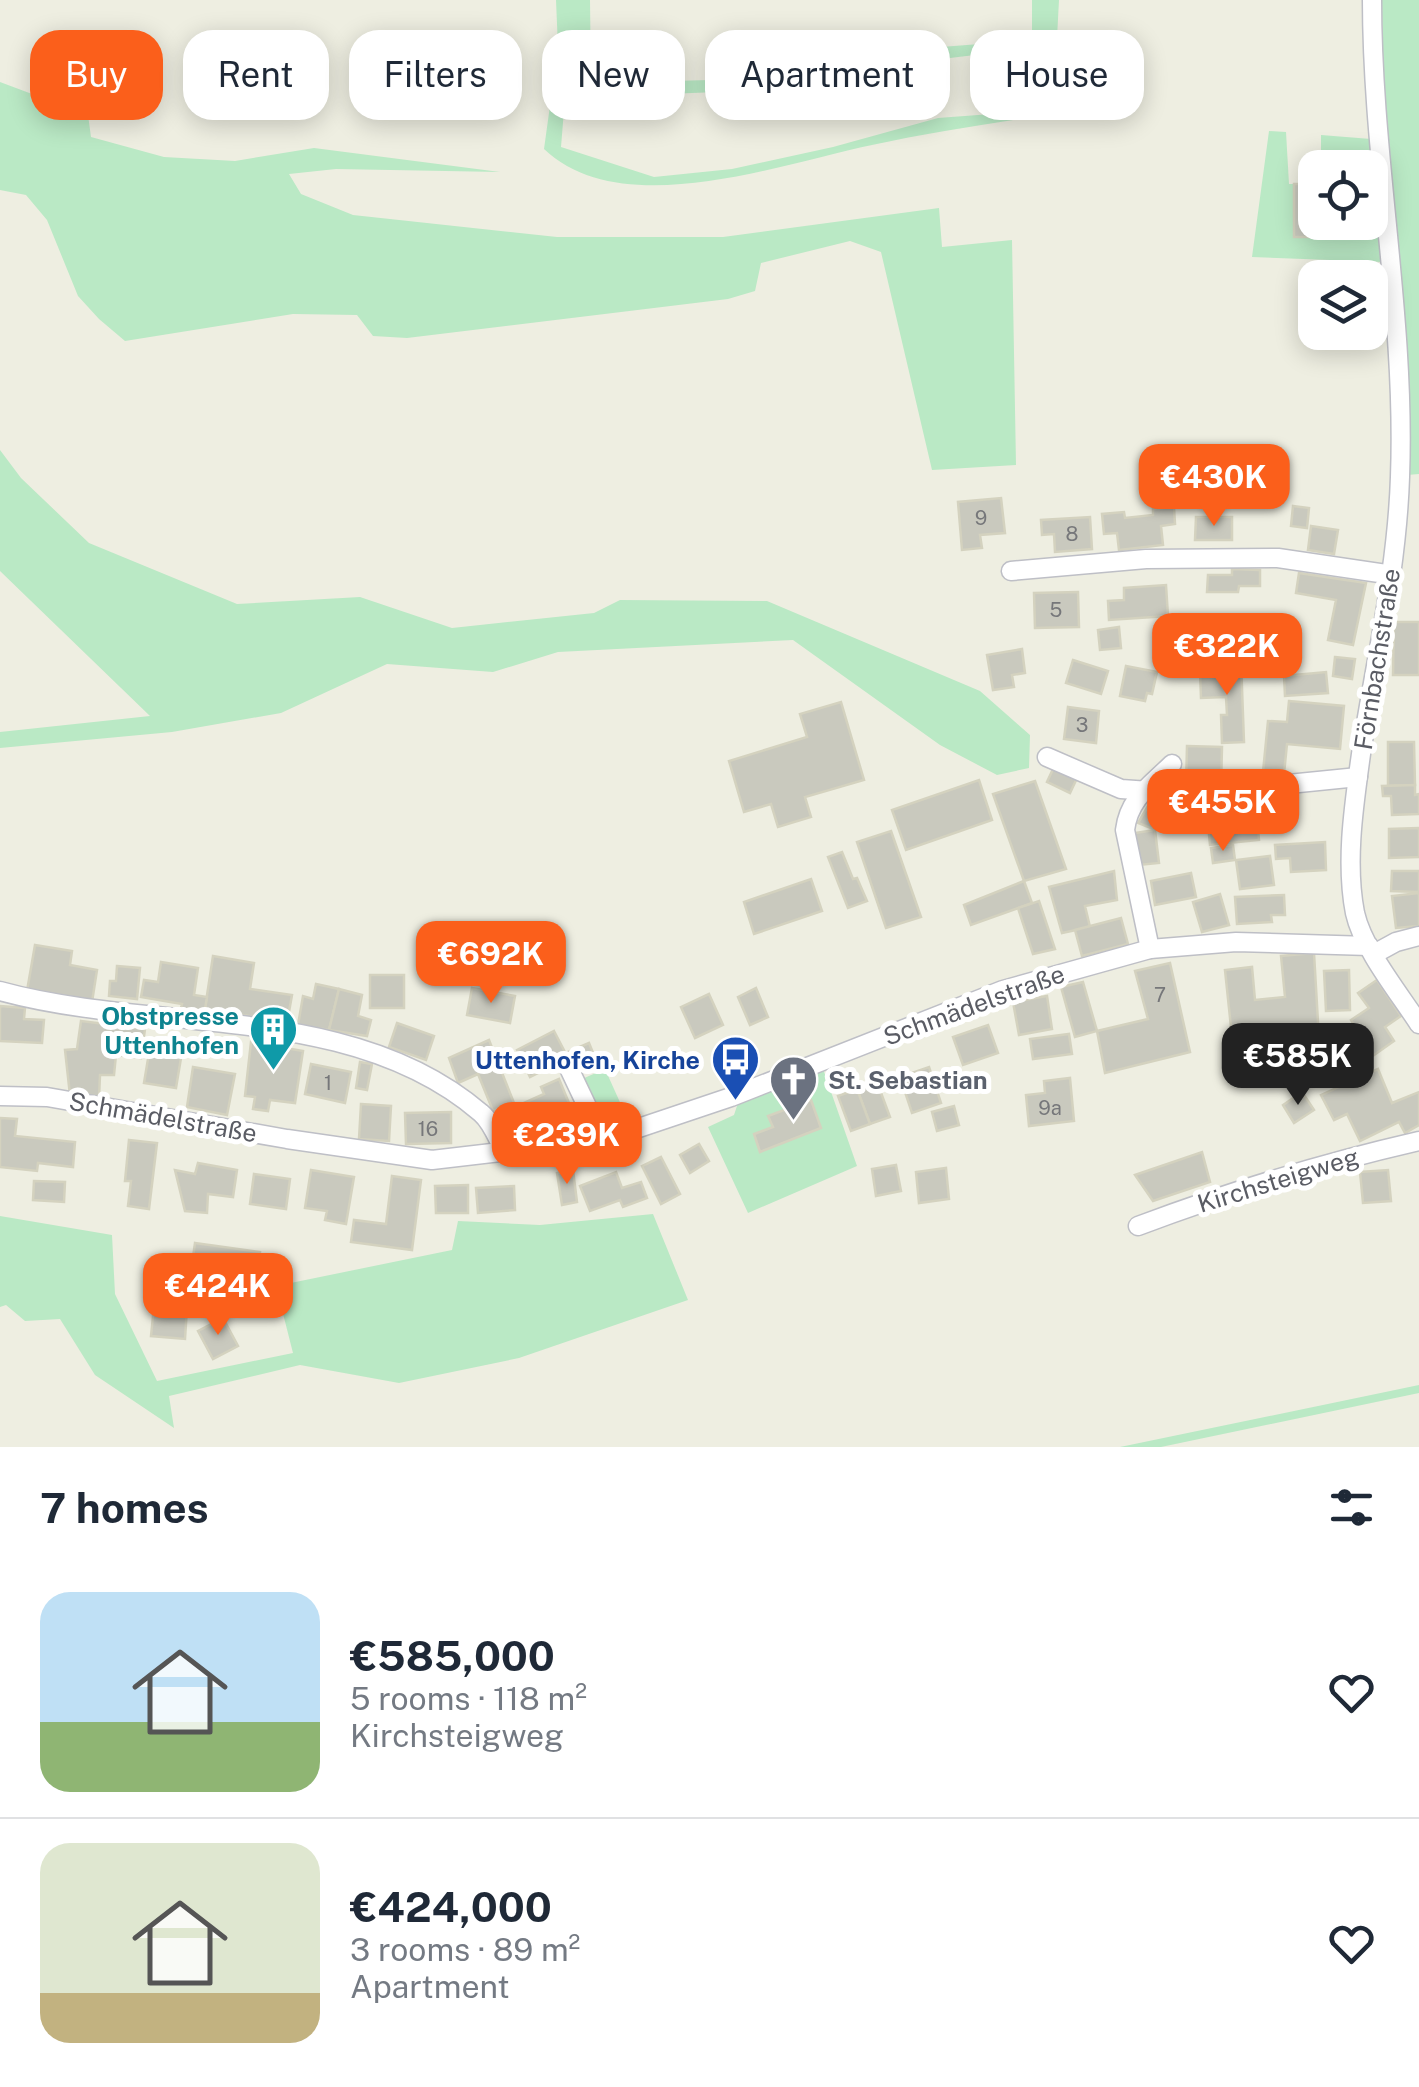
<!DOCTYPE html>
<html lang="en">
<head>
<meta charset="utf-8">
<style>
  body { margin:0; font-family:"Public Sans",sans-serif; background:#f2f2f3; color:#1f2937; height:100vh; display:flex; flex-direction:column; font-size:38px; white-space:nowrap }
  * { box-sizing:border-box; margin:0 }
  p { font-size:32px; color:#747a83 }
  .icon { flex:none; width:55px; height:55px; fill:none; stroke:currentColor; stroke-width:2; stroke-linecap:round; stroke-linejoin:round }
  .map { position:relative; height:1447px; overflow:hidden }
  .drawer { display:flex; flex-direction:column; background:#fff; flex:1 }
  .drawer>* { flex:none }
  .guide { position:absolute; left:30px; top:30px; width:1360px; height:90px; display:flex; gap:20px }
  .controls { position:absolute; left:1298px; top:150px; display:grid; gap:20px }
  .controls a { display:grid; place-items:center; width:90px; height:90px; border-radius:20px; background:#fff; box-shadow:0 5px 25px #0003; font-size:50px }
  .price { position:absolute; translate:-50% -85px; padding:0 22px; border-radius:20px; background:#fb5f1b; color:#fff; font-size:32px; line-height:65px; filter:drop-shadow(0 2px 5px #0008) }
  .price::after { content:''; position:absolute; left:50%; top:60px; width:30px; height:22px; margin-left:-15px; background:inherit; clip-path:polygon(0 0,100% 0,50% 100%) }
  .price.on { background:#222; color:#fff }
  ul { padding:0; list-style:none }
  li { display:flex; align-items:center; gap:30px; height:250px; padding:0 40px }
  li+li { border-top:2px solid #e0e1e3 }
  li span { display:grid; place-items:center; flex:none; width:280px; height:200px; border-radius:30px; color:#555 }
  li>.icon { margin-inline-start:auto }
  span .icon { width:120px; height:120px; fill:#fffc; stroke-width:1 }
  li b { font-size:42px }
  h2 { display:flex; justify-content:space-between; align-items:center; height:120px; padding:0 40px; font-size:42px }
  .tag { padding:0 35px; border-radius:30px; background:#fff; box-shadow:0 5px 25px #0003; font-size:35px; line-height:90px }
  .tag.on { background:#fb5f1b; color:#fff }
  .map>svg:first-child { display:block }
</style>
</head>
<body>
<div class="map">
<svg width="1419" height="1447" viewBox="0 0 1419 1447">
  <rect width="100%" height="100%" fill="#eeeee1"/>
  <!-- green -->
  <g fill="#bae9c5" fill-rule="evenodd">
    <path d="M556,0H590L591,83L750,79L877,52L1032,40V0H1059L1053,114C992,123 932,132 872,145C781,164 621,223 544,149L558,48ZM1033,48L1031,111L938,118L833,147L732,169L654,177L561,147L565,98L743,91L876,67Z"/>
    <path d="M1382,0H1419V474L1407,475L1383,104Z"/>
    <path d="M0,82L88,115L91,137L164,157L235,161L314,148L500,172L336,169L289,174L301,194L353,215L557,237H723L939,208L942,247L1012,240L1016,465L932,470L881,252L850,241L761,263L755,291L728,299L407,338L373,336L357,315L293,314L125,341L99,319L78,296L47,220L26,195L0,190Z"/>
    <path d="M1269,131L1286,132L1289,184H1294L1295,237H1325L1326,223L1370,222V168L1321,167V135L1371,139L1383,262L1252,257Z"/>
    <path d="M0,450L21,478L89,543L237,604L360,597L452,628L594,613L620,600L767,601L980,691L1030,735L1029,768L997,775L940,745L793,640L558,652L493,672L387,664L281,713L172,732L0,748V732L150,716L0,571Z"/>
    <path d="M822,1066L857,1166L748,1213L708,1127L734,1115L740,1097Z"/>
    <path d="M605,1069L623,1109L599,1119L582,1079Z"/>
    <path d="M653,1214L688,1300L519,1358L399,1383L300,1365L169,1396L174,1428L95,1375L60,1319L25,1321L6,1305L0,1307V1216L112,1235L115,1294L157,1381L293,1353L276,1286L452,1250L458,1221L540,1225Z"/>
    <path d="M1419,1385V1393L1161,1447H1120Z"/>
  </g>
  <!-- building -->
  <g fill="#c9c9be" stroke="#d4d2bf" stroke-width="2.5">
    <path d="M1294,184H1315V222H1326V237H1294Z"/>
    <path d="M1001,498L1005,533L980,535L982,548L962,550L958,502Z"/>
    <path d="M1293,506L1309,508L1307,528L1291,526Z"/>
    <path d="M1174,507L1175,524L1161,526L1163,545L1119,550L1117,533L1104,534L1102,514L1124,512L1125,518L1153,515V509Z"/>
    <path d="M1090,517L1092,549L1055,552L1054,534L1042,535L1041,520Z"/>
    <path d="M1196,517H1232V540H1195Z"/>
    <path d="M1311,526L1338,530L1334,554L1308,550Z"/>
    <path d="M1232,569L1260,570V586H1239L1238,592H1207L1208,575H1232Z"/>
    <path d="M1299,573L1366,583L1353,645L1328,640L1336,600L1296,593Z"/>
    <path d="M1166,585L1168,616L1109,620L1108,601L1124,600V588Z"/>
    <path d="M1078,592L1079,627L1035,628L1034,593Z"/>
    <path d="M1394,622H1419V675H1393Z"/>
    <path d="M1119,627L1121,648L1100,650L1098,630Z"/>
    <path d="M1247,629L1298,630V658H1247Z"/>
    <path d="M1186,641L1187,669L1168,670L1166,642Z"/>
    <path d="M1186,641L1213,642L1202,669H1187Z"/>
    <path d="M1022,649L1025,673L1012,675L1014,687L993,690L987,655Z"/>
    <path d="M1335,657L1355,659L1352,679L1333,676Z"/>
    <path d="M1073,660L1108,671L1101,694L1066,683Z"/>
    <path d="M1241,661L1244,742L1222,743L1221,715H1227L1226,697L1201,698L1200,672H1218L1217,662Z"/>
    <path d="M1126,666L1157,672L1152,694L1147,693L1145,701L1120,696Z"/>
    <path d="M1326,672L1328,693L1285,696L1284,676Z"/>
    <path d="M1289,701L1344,706L1340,749L1287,744L1284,774L1263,772L1268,721L1287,722Z"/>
    <path d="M841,702L864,780L805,797L811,817L778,827L771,804L744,812L729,761L807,737L800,714Z"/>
    <path d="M1068,707L1099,711L1096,743L1064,739Z"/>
    <path d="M1388,742H1414L1415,785L1388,786Z"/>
    <path d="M1187,746L1222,747L1221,788L1186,787Z"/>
    <path d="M1054,767L1077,778L1070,793L1047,782Z"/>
    <path d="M979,780L992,820L906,850L892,810Z"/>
    <path d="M1035,781L1066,869L1024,881L993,794Z"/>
    <path d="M1415,785V795L1419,794V814L1392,815L1391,796H1383L1382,786Z"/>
    <path d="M1151,801L1164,813L1153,829L1138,823Z"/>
    <path d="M1257,819L1259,840L1210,845L1208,824Z"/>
    <path d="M1419,828V857L1389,858V829Z"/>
    <path d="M1155,830L1159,863L1139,865L1135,833Z"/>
    <path d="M891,831L921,917L886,928L857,842Z"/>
    <path d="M1325,842L1326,870L1291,872L1290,858L1276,859L1275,845Z"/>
    <path d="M1233,845L1235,860L1213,863L1211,848Z"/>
    <path d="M842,852L853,879L857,878L867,901L848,908L828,857Z"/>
    <path d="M1270,856L1274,885L1240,889L1236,860Z"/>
    <path d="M1114,871L1117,900L1085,906L1090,927L1062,933L1049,887Z"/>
    <path d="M1392,871H1419V892L1391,891Z"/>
    <path d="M1191,873L1196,897L1155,905L1151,881Z"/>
    <path d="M811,879L822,911L754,934L744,902Z"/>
    <path d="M1024,881L1032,903L971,925L964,905Z"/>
    <path d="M1419,893V926L1396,928L1392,896Z"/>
    <path d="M1220,894L1229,925L1202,932L1193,902Z"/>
    <path d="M1284,895L1285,915H1271L1272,922L1237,924L1235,897Z"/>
    <path d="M1039,901L1055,949L1033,954L1018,908Z"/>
    <path d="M1121,918L1128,944L1082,956L1075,930Z"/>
    <path d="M35,945L72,951L70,965L97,970L92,1002L27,991Z"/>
    <path d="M1314,953L1321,1074L1286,1077L1283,1044L1266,1046L1268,1072L1236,1075L1225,970L1252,967L1255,1000L1285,997L1281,956Z"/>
    <path d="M213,956L254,963L250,989L292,995L287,1023L243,1015L242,1021L204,1015Z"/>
    <path d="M161,962L198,968L194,995L207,997L204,1015L180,1012L182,1004L141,997L144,980L158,982Z"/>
    <path d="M1170,963L1190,1052L1105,1073L1097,1031L1148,1019L1135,971Z"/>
    <path d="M117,966L140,968L137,999L109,996L110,981H116Z"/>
    <path d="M1349,970L1350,1010L1326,1011L1324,971Z"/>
    <rect x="370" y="975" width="34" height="33"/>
    <path d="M1377,980L1401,1016L1385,1027L1394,1041L1367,1060L1362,1053L1338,1070L1330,1059L1362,1037L1351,1020L1369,1008L1358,993Z"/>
    <path d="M1083,982L1097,1031L1075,1037L1061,987Z"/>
    <path d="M316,984L339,989L329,1030L298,1025L303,996L313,999Z"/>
    <path d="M472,988L515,996L510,1023L467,1015Z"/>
    <path d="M756,988L768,1017L750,1025L738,997Z"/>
    <path d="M339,989L362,995L358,1016L371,1020L367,1036L329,1030Z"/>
    <path d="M709,994L723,1025L695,1038L681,1007Z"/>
    <path d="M1047,996L1052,1029L1019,1035L1013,1002Z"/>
    <path d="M0,1006L25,1008L24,1019L44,1020L42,1043L0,1041Z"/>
    <path d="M81,1021L145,1029L141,1058L116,1055L114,1075H100L99,1098L70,1095L65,1050L77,1049Z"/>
    <path d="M397,1023L434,1036L426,1060L389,1047Z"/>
    <path d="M988,1025L998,1053L963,1065L953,1037Z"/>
    <path d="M554,1031L568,1058L530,1077L517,1050Z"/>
    <path d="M1069,1034L1072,1054L1033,1059L1030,1039Z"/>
    <path d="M489,1040L514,1103L493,1111L478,1074L458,1083L449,1058Z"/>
    <path d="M151,1041L183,1046L176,1088L144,1083Z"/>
    <path d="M251,1042L303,1051L295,1103L270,1100L268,1111L253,1109L255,1097L245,1096Z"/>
    <path d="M589,1043L598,1065L578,1074L568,1052Z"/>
    <path d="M360,1062L372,1064L367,1090L356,1088Z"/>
    <path d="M311,1064L351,1072L345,1103L305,1094Z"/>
    <path d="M193,1067L235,1074L227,1115L187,1107Z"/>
    <path d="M929,1067L941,1103L912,1113L900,1077Z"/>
    <path d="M1378,1069L1392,1103L1419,1092V1125L1405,1133L1399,1122L1360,1141L1347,1114L1334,1120L1321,1095Z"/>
    <path d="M1070,1078L1074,1121L1029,1126L1026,1095L1045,1093L1044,1081Z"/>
    <path d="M559,1079L576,1120L538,1136L524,1103L544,1094L541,1087Z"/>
    <path d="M877,1082L890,1117L870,1124L857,1089Z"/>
    <path d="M857,1089L870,1124L851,1131L838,1096Z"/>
    <path d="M1302,1092L1314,1110L1294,1123L1283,1105Z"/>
    <path d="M811,1100L821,1128L760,1152L754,1134L773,1127L768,1116Z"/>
    <path d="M361,1104L391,1106L389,1141L359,1139Z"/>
    <path d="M954,1106L959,1125L937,1131L932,1112Z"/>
    <path d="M451,1112V1143L406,1144L405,1113Z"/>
    <path d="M0,1118L17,1119L15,1136L75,1142L73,1167L38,1163L37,1171L0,1167Z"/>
    <path d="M129,1140L157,1143L149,1209L128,1206L131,1181H125Z"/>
    <path d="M699,1144L709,1161L690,1173L680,1155Z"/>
    <path d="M1202,1152L1210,1182L1153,1201L1135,1175Z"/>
    <path d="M661,1157L680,1194L661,1204L642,1166Z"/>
    <path d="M198,1163L237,1170L233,1197L208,1194L207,1213L185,1211L175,1170L195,1174Z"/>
    <path d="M896,1165L901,1191L876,1196L872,1169Z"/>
    <path d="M946,1168L949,1199L919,1203L916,1172Z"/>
    <path d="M311,1170L354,1177L346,1224L325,1220L327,1211L305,1208Z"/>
    <path d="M573,1170L577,1202L562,1205L557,1173Z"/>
    <path d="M1388,1170L1391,1201L1363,1203L1360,1172Z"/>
    <path d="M616,1172L622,1188L641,1182L647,1198L623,1207L620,1200L590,1211L580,1186Z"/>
    <path d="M254,1174L290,1179L286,1209L250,1204Z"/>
    <path d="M392,1176L421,1180L412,1250L351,1242L354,1220L386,1224Z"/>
    <path d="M34,1181L65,1182L64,1202L33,1200Z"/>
    <path d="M468,1185V1213H436L435,1186Z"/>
    <path d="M514,1186L515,1210L478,1213L476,1188Z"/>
    <path d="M195,1243L260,1252L256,1283L222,1278L221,1290L189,1285Z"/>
    <path d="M154,1306L187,1308L185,1339L151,1336Z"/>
    <path d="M223,1318L238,1346L213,1359L198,1331Z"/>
  </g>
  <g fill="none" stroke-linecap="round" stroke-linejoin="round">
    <defs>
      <g id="minor">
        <path d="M1372,0C1372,159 1406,317 1400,477C1397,571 1375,662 1361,754C1354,805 1345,862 1355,913C1363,949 1399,993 1419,1024"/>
        <path d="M1011,571L1146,559L1278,558L1393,575"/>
        <path d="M1047,757L1121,789L1164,792H1209L1358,777"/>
        <path d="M1150,949L1125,830C1129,798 1151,785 1172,764"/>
        <path d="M1374,954L1396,942L1419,936"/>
        <path d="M0,991C156,1034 351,1001 481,1113C492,1122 498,1140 505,1152"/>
        <path d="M566,1062L603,1140"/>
        <path d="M0,1096L47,1097L287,1139L432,1160L603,1140L731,1097L1003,990L1150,949L1236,942L1369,946"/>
        <path d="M1138,1226C1231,1191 1323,1163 1419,1141"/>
      </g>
    </defs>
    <!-- minor casing -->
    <use href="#minor" stroke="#bebfc6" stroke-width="21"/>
    <!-- minor -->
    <use href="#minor" stroke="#fff" stroke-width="18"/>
  </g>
  <!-- icons -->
  <defs>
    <symbol id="building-pin" viewBox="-11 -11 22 30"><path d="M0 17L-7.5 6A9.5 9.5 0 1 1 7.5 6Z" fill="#0f9aa8" stroke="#fff"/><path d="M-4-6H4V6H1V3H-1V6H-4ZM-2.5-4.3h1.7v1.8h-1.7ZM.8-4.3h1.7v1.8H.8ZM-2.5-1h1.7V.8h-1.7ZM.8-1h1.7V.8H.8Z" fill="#fff"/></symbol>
    <symbol id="bus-pin" viewBox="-11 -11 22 30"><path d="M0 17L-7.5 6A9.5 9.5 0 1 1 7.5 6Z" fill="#1a4fb4" stroke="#fff"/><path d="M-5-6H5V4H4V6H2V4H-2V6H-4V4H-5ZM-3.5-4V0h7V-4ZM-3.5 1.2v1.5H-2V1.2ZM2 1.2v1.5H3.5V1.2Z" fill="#fff"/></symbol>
    <symbol id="church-pin" viewBox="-11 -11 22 30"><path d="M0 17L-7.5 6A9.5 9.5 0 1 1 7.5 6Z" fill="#6b7280" stroke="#fff"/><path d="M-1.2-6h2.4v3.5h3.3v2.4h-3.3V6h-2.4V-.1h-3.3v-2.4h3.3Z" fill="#fff"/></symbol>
  </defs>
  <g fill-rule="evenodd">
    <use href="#building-pin" x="246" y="1002" width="55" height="75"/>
    <use href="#bus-pin" x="708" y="1032" width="55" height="75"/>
    <use href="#church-pin" x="766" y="1052" width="55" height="75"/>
  </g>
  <g text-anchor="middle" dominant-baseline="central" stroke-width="10" stroke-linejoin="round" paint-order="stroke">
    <!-- number labels -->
    <g font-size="20" fill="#76777a">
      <text x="981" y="518">9</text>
      <text x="1072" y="534">8</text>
      <text x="1056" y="610">5</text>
      <text x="1082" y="725">3</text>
      <text x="1160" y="995">7</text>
      <text x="328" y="1083">1</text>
      <text x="1050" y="1108">9a</text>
      <text x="428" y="1129">16</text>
    </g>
    <!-- street labels -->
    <g font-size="25" fill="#5a5c64" stroke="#fff">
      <text transform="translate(1377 659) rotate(-81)">Förnbachstraße</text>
      <text transform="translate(974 1005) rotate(-20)">Schmädelstraße</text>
      <text transform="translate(163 1117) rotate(10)">Schmädelstraße</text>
      <text transform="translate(1278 1180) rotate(-17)">Kirchsteigweg</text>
    </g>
    <!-- culture labels -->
    <g font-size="25" font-weight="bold" fill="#0d838f" stroke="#fff" text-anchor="end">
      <text x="239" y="1016">Obstpresse<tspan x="239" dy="29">Uttenhofen</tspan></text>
    </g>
    <!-- transit labels -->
    <g font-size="25" font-weight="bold" fill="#164399" stroke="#fff" text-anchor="end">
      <text x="700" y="1060">Uttenhofen, Kirche</text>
    </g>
    <!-- worship labels -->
    <g font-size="25" font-weight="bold" fill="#5b616d" stroke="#fff" text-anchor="start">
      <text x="828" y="1080">St. Sebastian</text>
    </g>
  </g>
</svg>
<div class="controls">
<a><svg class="icon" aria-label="locate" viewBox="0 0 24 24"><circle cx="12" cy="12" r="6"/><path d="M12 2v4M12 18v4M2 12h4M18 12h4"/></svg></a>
<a><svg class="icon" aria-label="layers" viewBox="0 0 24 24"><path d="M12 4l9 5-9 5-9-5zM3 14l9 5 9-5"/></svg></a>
</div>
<b class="price" style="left:1214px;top:529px">€430K</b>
<b class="price" style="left:1227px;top:698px">€322K</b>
<b class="price" style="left:1223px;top:854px">€455K</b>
<b class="price" style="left:491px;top:1006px">€692K</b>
<b class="price on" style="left:1298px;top:1108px">€585K</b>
<b class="price" style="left:567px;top:1187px">€239K</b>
<b class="price" style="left:218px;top:1338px">€424K</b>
<div class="guide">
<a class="tag on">Buy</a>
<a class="tag">Rent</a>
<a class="tag">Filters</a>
<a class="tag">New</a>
<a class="tag">Apartment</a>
<a class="tag">House</a>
</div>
</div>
<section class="drawer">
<h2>7 homes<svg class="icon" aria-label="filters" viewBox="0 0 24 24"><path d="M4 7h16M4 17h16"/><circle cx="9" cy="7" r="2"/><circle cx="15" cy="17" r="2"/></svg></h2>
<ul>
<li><span style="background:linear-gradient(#bfe0f5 65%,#8fb573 0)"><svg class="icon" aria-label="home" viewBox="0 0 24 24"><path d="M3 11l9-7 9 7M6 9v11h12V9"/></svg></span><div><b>€585,000</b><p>5 rooms · 118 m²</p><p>Kirchsteigweg</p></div><svg class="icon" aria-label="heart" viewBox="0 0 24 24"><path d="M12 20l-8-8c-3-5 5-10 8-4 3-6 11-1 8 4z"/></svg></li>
<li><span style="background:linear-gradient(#dfe7d0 75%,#c2b280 0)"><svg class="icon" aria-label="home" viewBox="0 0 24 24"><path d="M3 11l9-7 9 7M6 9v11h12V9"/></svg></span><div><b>€424,000</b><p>3 rooms · 89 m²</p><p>Apartment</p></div><svg class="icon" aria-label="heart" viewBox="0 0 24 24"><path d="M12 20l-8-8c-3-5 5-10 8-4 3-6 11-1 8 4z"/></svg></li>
</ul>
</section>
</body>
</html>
